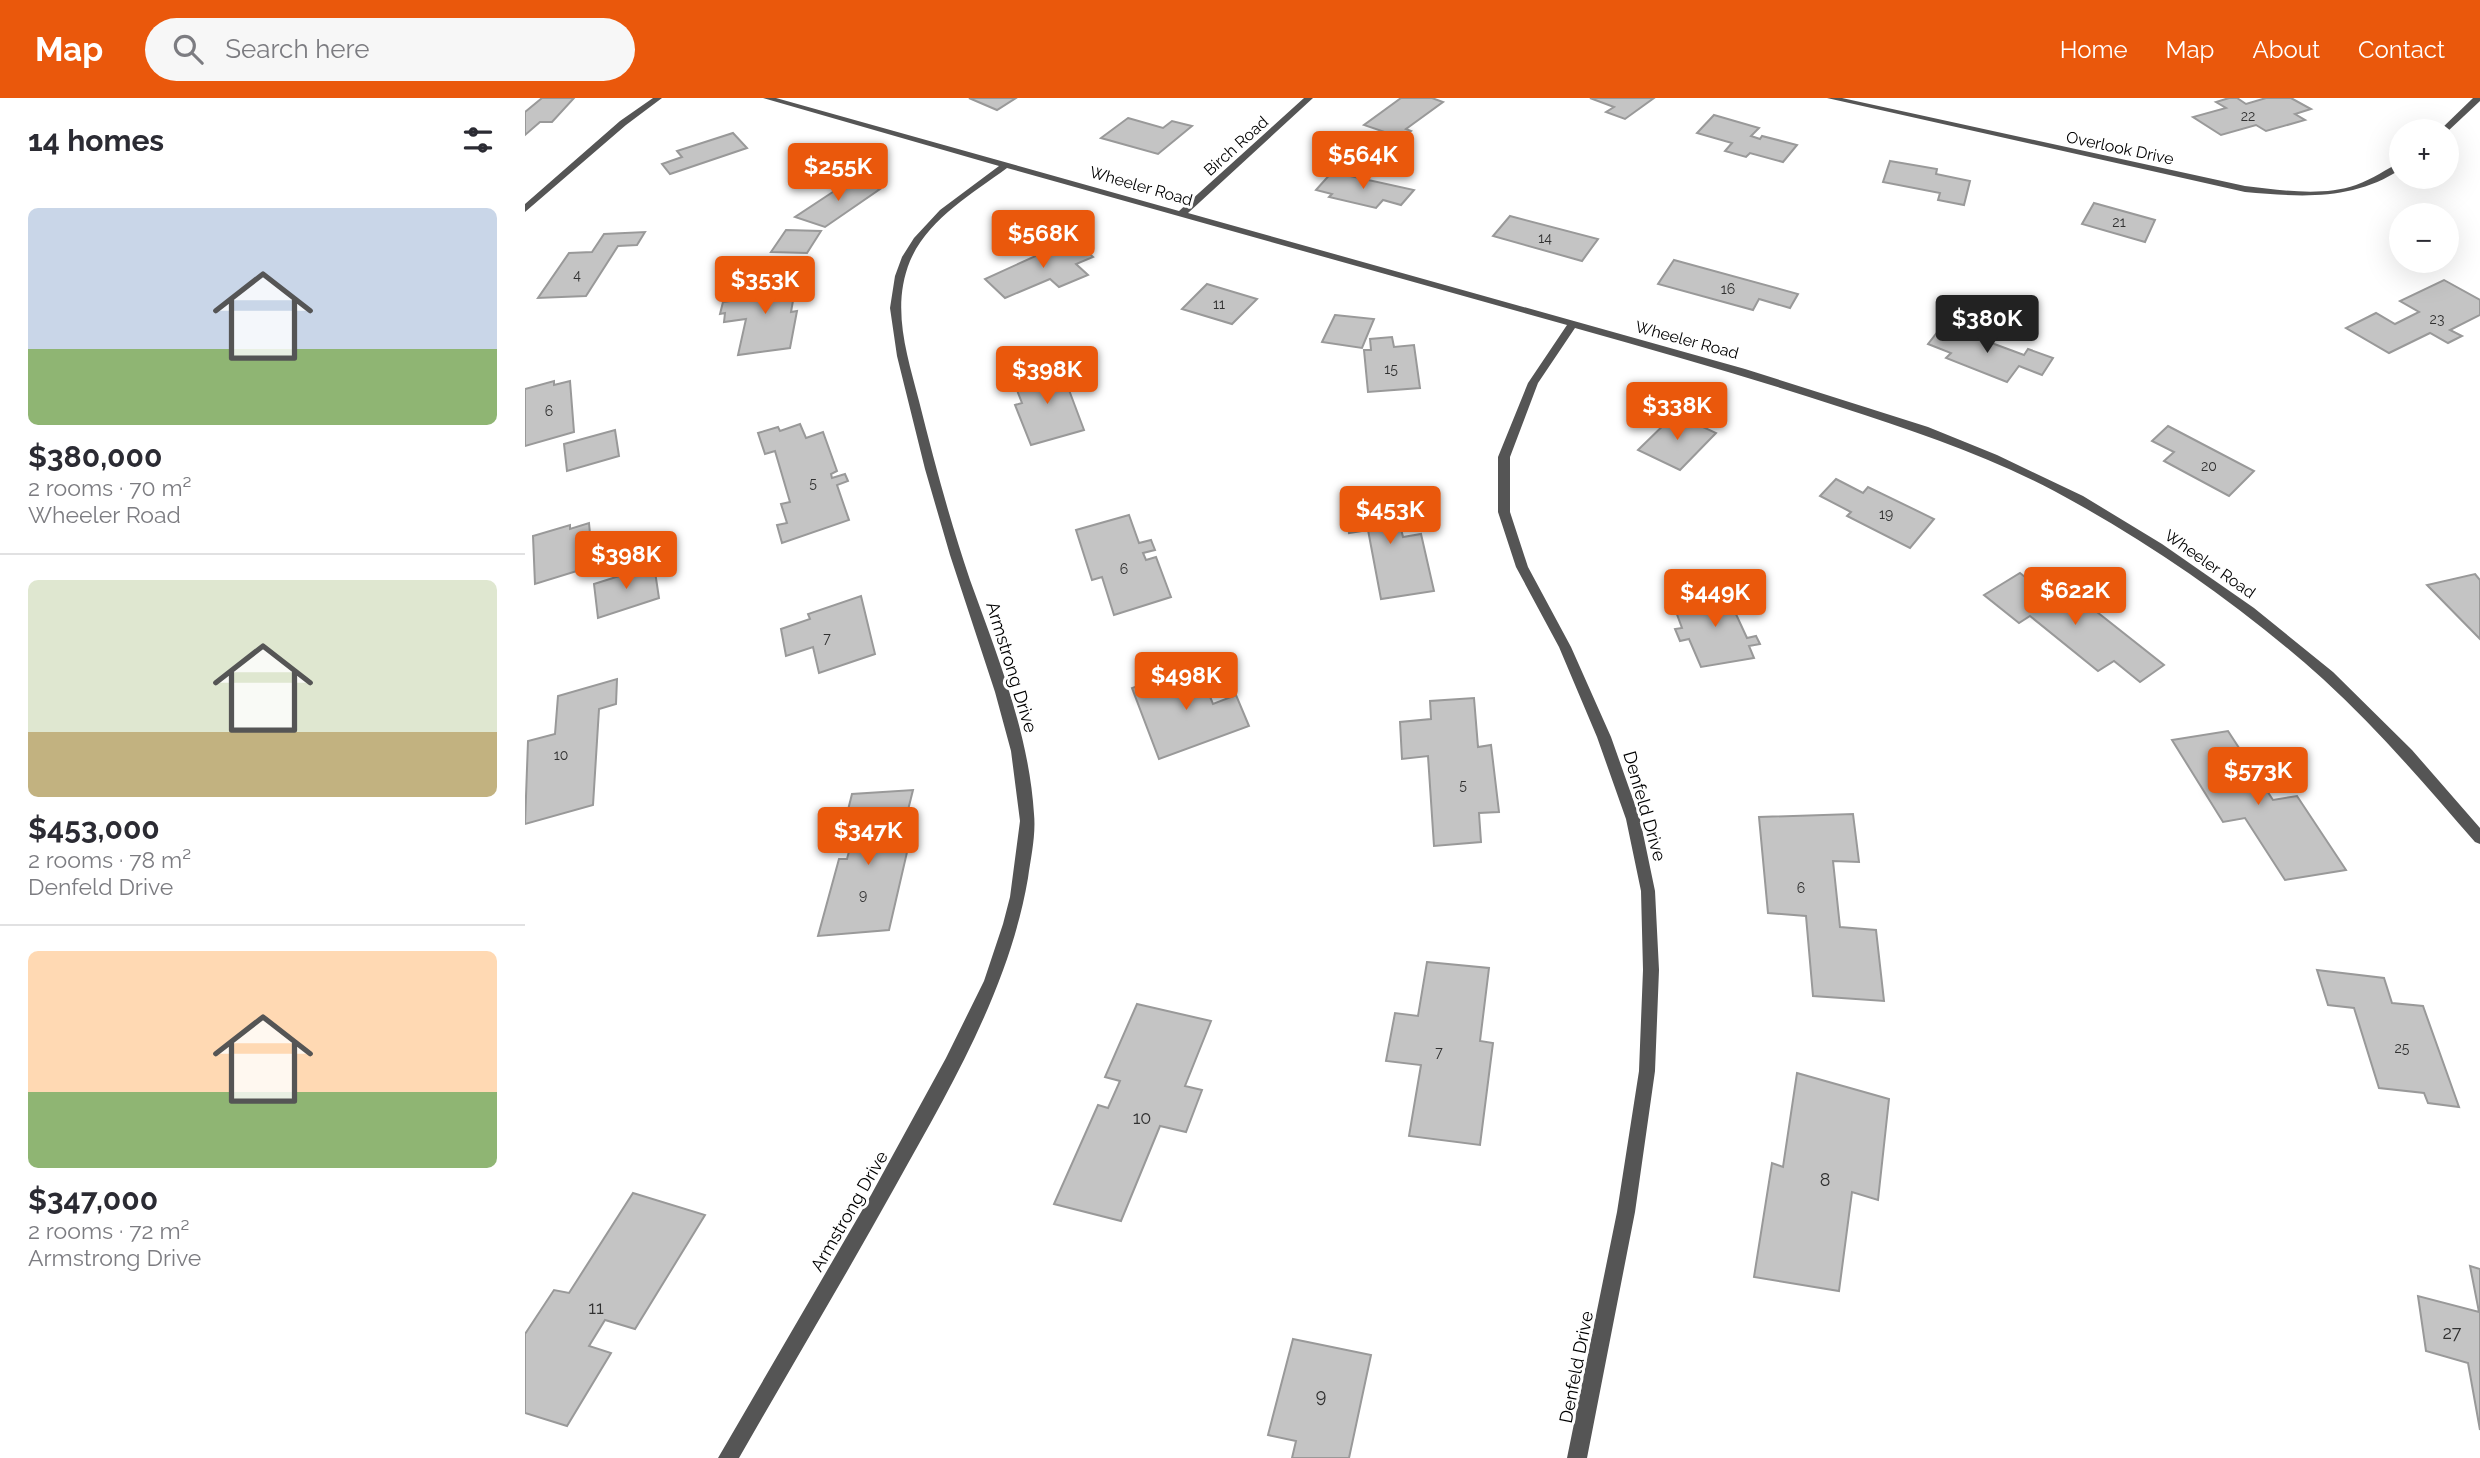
<!DOCTYPE html>
<html lang="en">
<head>
<meta charset="utf-8">
<style>
  body { margin:0; font-family:Raleway,sans-serif; background:#f7f7f7; color:#2b2b33; height:100vh; display:flex; flex-direction:column; font-size:26px; white-space:nowrap }
  * { box-sizing:border-box; margin:0 }
  p { font-size:23px; color:#7c7c81 }
  .icon { flex:none; width:38px; height:38px; fill:none; stroke:currentColor; stroke-width:2; stroke-linecap:round; stroke-linejoin:round }
  .map { position:relative; flex:1; overflow:hidden }
  .details { display:flex; flex-direction:column; background:#fff; width:525px }
  .details>* { flex:none }
  .buttons { position:absolute; left:1864px; top:21px; display:grid; gap:14px }
  .buttons a { display:grid; place-items:center; width:70px; height:70px; border-radius:50%; background:#fff; box-shadow:0 7px 28px #0002; font-size:35px }
  .price { position:absolute; translate:-50% -60px; padding:0 16px; border-radius:7px; background:#ea580c; color:#fff; font-size:23px; line-height:46px; filter:drop-shadow(0 2px 4px #0008) }
  .price::after { content:''; position:absolute; left:50%; top:42px; width:21px; height:16px; margin-left:-10px; background:inherit; clip-path:polygon(0 0,100% 0,50% 100%) }
  .price.selected { background:#222; color:#fff }
  ul { padding:0; list-style:none }
  li { display:grid; align-content:center; gap:14px; height:371px; padding:0 28px }
  li+li { border-top:2px solid #e1e1e2 }
  li span { display:grid; place-items:center; height:217px; border-radius:10px; color:#555 }
  li>.icon { margin-inline-start:auto }
  span .icon { width:126px; height:126px; fill:#fffc; stroke-width:1 }
  li b { font-size:30px }
  h2 { display:flex; justify-content:space-between; align-items:center; height:84px; padding:0 28px; font-size:30px }
  header { display:flex; align-items:center; gap:42px; box-sizing:border-box; height:98px; padding:0 35px; background:#ea580c; color:#fff }
  header strong { font-size:33px }
  nav { display:flex; gap:38px; margin-inline-start:auto; font-size:24px }
  .search { width:490px; height:63px; background:#f7f7f7; display:flex; align-items:center; gap:18px; box-sizing:border-box; padding:0 24px; border-radius:38px; color:#7c7c81; font-size:26px }
  main { display:flex; flex:1; min-height:0 }
  .map>svg:first-child { display:block }
</style>
</head>
<body>
<header>
<strong>Map</strong>
<div class="search"><svg class="icon" aria-label="search" viewBox="0 0 24 24"><circle cx="10" cy="10" r="6"/><path d="M15 15l6 6"/></svg>Search here</div>
<nav><a>Home</a><a>Map</a><a>About</a><a>Contact</a></nav>
</header>
<main>
<section class="details">
<h2>14 homes<svg class="icon" aria-label="filters" viewBox="0 0 24 24"><path d="M4 7h16M4 17h16"/><circle cx="9" cy="7" r="2"/><circle cx="15" cy="17" r="2"/></svg></h2>
<ul>
<li><span style="background:linear-gradient(#c9d6e8 65%,#8fb573 0)"><svg class="icon" aria-label="home" viewBox="0 0 24 24"><path d="M3 11l9-7 9 7M6 9v11h12V9"/></svg></span><div><b>$380,000</b><p>2 rooms · 70 m²</p><p>Wheeler Road</p></div></li>
<li><span style="background:linear-gradient(#dfe7d0 70%,#c2b280 0)"><svg class="icon" aria-label="home" viewBox="0 0 24 24"><path d="M3 11l9-7 9 7M6 9v11h12V9"/></svg></span><div><b>$453,000</b><p>2 rooms · 78 m²</p><p>Denfeld Drive</p></div></li>
<li><span style="background:linear-gradient(#ffd9b3 65%,#8fb573 0)"><svg class="icon" aria-label="home" viewBox="0 0 24 24"><path d="M3 11l9-7 9 7M6 9v11h12V9"/></svg></span><div><b>$347,000</b><p>2 rooms · 72 m²</p><p>Armstrong Drive</p></div></li>
</ul>
</section>
<div class="map">
<svg width="1955" height="1360" viewBox="0 0 1955 1360">
  <rect width="100%" height="100%" fill="#fff"/>
  <!-- building -->
  <g fill="#c4c4c4" stroke="#999" stroke-width="2">
    <path d="M17,0H49L27,24H15L0,37V14Z"/>
    <path d="M444,0H491L472,12Z"/>
    <path d="M876,0H907L918,4L881,31L886,33L877,40L839,27Z"/>
    <path d="M1065,0H1129L1100,21L1081,14L1089,9Z"/>
    <path d="M1704,0H1712L1721,6L1741,0H1766L1786,11L1770,16L1780,22L1741,33L1731,27L1696,37L1668,19L1701,10L1691,4Z"/>
    <path d="M1189,17L1234,30L1226,38L1235,41L1237,38L1272,47L1258,64L1225,55L1221,59L1200,53L1207,45L1172,35Z"/>
    <path d="M603,20L638,30L647,23L667,28L633,56L576,40Z"/>
    <path d="M208,35L222,50L145,76L137,66L157,59L152,53Z"/>
    <path d="M1365,63L1412,71L1411,76L1445,83L1439,107L1413,102L1415,95L1358,84Z"/>
    <path d="M807,74L889,92L876,107L858,102L851,110L804,99L807,96L791,92Z"/>
    <path d="M326,82L355,91L300,129L270,119Z"/>
    <path d="M1569,105L1630,122L1620,144L1557,126Z"/>
    <path d="M985,118L1073,141L1057,163L968,138Z"/>
    <path d="M261,132L296,133L282,155L246,154Z"/>
    <path d="M120,134L112,147L93,148L61,198L13,200L44,155L67,154L79,136Z"/>
    <path d="M548,141L568,159L551,166L563,177L534,189L525,181L480,200L460,181Z"/>
    <path d="M1149,162L1273,196L1265,210L1234,201L1228,212L1133,186Z"/>
    <path d="M272,180L266,214L272,213L265,250L213,257L221,221L199,224L200,215L195,216L198,204L219,201L222,186Z"/>
    <path d="M1919,182L1955,202V217L1925,232L1937,238L1923,245L1905,235L1864,255L1821,230L1851,215L1870,226L1894,214L1875,203Z"/>
    <path d="M682,186L732,201L707,226L657,211Z"/>
    <path d="M810,217L849,221L837,250L797,244Z"/>
    <path d="M1418,227L1499,257L1503,251L1528,260L1517,277L1494,268L1482,284L1421,260L1426,255L1403,246Z"/>
    <path d="M867,239L869,249L889,247L895,290L843,294L839,252H846L845,241Z"/>
    <path d="M535,268L559,332L506,347L490,307L497,305L488,282Z"/>
    <path d="M29,283V287L45,283L49,334L0,348V291Z"/>
    <path d="M1150,316L1191,335L1155,372L1113,352Z"/>
    <path d="M275,326L281,340L298,334L312,373L306,376L307,380L320,376L323,383L312,387L324,422L257,445L252,427L262,425L256,406L265,404L250,353L240,356L233,335L253,329L255,333Z"/>
    <path d="M1643,328L1729,373L1704,398L1639,363L1649,354L1627,343Z"/>
    <path d="M90,332L94,358L42,373L39,346Z"/>
    <path d="M1311,381L1338,395L1343,389L1409,421L1385,450L1322,418L1326,414L1295,398Z"/>
    <path d="M867,393L878,439L896,436L909,493L856,501L843,432L824,435L818,400Z"/>
    <path d="M604,417L614,445L626,442L630,452L618,455L621,462L631,459L646,499L589,517L577,479L567,482L551,432Z"/>
    <path d="M64,425L68,468L10,486L8,438L45,427V431Z"/>
    <path d="M129,467L134,500L73,520L69,486Z"/>
    <path d="M1495,475L1537,509L1553,499L1639,567L1615,584L1589,563L1573,573L1505,518L1494,525L1459,497Z"/>
    <path d="M1950,476L1955,482V541L1902,487Z"/>
    <path d="M1198,488L1222,540L1231,538L1235,546L1224,548L1229,560L1176,569L1164,541L1155,543L1150,531L1157,530L1150,511L1176,507L1170,493Z"/>
    <path d="M336,498L350,556L294,575L288,549L261,558L256,531L285,521L283,516Z"/>
    <path d="M672,567L688,606L711,597L724,628L634,661L607,590Z"/>
    <path d="M92,581L91,606L74,611L68,707L0,726L3,643L30,636L33,598Z"/>
    <path d="M949,600L953,649L966,647L974,714L954,715L956,744L909,748L903,658L877,661L875,624L906,621L905,603Z"/>
    <path d="M1703,633L1748,702L1772,698L1821,772L1760,782L1720,720L1698,724L1647,642Z"/>
    <path d="M388,692L381,720L369,721L362,752L383,750L364,832L293,838L314,761H322L332,723L320,724L327,696Z"/>
    <path d="M1328,716L1334,764L1308,763L1315,829L1351,832L1359,903L1288,898L1281,818L1243,815L1234,719Z"/>
    <path d="M902,864L964,870L955,943L968,945L955,1047L884,1038L896,967L861,963L870,915L893,918Z"/>
    <path d="M1792,872L1859,880L1867,905L1898,908L1934,1009L1903,1005L1899,995L1854,990L1829,910L1803,907Z"/>
    <path d="M612,906L686,923L660,988L677,992L661,1034L635,1028L596,1123L529,1106L573,1007L583,1010L595,983L580,979Z"/>
    <path d="M1272,975L1364,1001L1353,1102L1327,1094L1314,1193L1229,1179L1247,1065L1258,1069Z"/>
    <path d="M108,1095L180,1117L110,1231L80,1222L64,1248L86,1255L42,1328L0,1315V1236L29,1192L44,1195Z"/>
    <path d="M1945,1168L1955,1171V1332L1943,1265L1901,1253L1893,1198L1954,1214Z"/>
    <path d="M768,1241L846,1257L824,1360H767L771,1343L743,1337Z"/>
  </g>
  <g fill="none" stroke-linecap="round" stroke-linejoin="round">
    <!-- minor -->
    <g fill="#555" fill-rule="evenodd">
      <path d="M128,0H137L101,27L0,114V106L95,23Z"/>
      <path d="M238,0H251L654,113L779,0H788L663,115L1220,271L1403,329L1472,357L1558,398L1637,446L1729,510L1808,574L1887,652L1955,730V746L1950,744C1901,688 1853,631 1798,581C1723,514 1639,454 1551,405C1478,363 1396,335 1315,309C1227,280 1139,255 1050,230L1013,285L985,359V414L1003,469L1046,549L1086,639L1115,721L1130,793L1134,872L1130,973L1110,1114L1062,1360H1042L1092,1114L1114,973L1118,872L1116,793L1101,721L1072,639L1034,549L991,469L973,414V359L1003,285L1042,227L482,70C447,96 403,121 385,163C366,210 382,256 394,303C409,363 425,423 445,482C472,557 504,635 509,716C511,737 506,759 503,780C484,891 425,990 371,1087C320,1179 266,1269 214,1360H193L346,1097L421,960L459,883L478,826L485,799L495,723L486,653L470,594L425,457L400,371L372,258L365,210L370,178L377,159L389,140L415,112L474,68Z"/>
      <path d="M1302,0H1317L1720,88C1756,92 1796,99 1831,87C1848,81 1861,71 1876,64V71C1828,103 1776,99 1720,94Z"/>
      <path d="M1948,0H1955V3L1922,34L1914,33Z"/>
    </g>
  </g>
  <g text-anchor="middle" dominant-baseline="central" stroke-width="6" stroke-linejoin="round" paint-order="stroke">
    <!-- number labels -->
    <g font-size="14" fill="#313131">
      <text x="1723" y="18">22</text>
      <text x="1594" y="124">21</text>
      <text x="1020" y="140">14</text>
      <text x="52" y="177">4</text>
      <text x="1203" y="191">16</text>
      <text x="694" y="206">11</text>
      <text x="1912" y="221">23</text>
      <text x="866" y="271">15</text>
      <text x="24" y="313">6</text>
      <text x="1684" y="368">20</text>
      <text x="288" y="385">5</text>
      <text x="1361" y="416">19</text>
      <text x="599" y="471">6</text>
      <text x="302" y="540">7</text>
      <text x="36" y="657">10</text>
      <text x="938" y="687">5</text>
      <text x="1276" y="790">6</text>
      <text x="338" y="797">9</text>
      <text x="1877" y="950">25</text>
      <text x="914" y="954">7</text>
    </g>
    <!-- far-street labels -->
    <g font-size="16" fill="#000" stroke="#fff">
      <text transform="translate(711 48) rotate(-42)">Birch Road</text>
      <text transform="translate(1595 50) rotate(12)">Overlook Drive</text>
      <text transform="translate(616 88) rotate(16)">Wheeler Road</text>
      <text transform="translate(1162 242) rotate(15)">Wheeler Road</text>
      <text transform="translate(1685 466) rotate(35)">Wheeler Road</text>
    </g>
    <!-- street labels -->
    <g font-size="18" fill="#000" stroke="#fff">
      <text transform="translate(487 569) rotate(73)">Armstrong Drive</text>
      <text transform="translate(1120 708) rotate(74)">Denfeld Drive</text>
      <text transform="translate(324 1113) rotate(-60)">Armstrong Drive</text>
      <text transform="translate(1051 1269) rotate(-79)">Denfeld Drive</text>
    </g>
    <!-- near-number labels -->
    <g font-size="18" fill="#313131">
      <text x="617" y="1019">10</text>
      <text x="1300" y="1081">8</text>
      <text x="71" y="1209">11</text>
      <text x="1927" y="1234">27</text>
      <text x="796" y="1297">9</text>
    </g>
  </g>
</svg>
<div class="buttons">
<a>+</a>
<a>−</a>
</div>
<b class="price" style="left:838px;top:93px">$564K</b>
<b class="price" style="left:313px;top:105px">$255K</b>
<b class="price" style="left:518px;top:172px">$568K</b>
<b class="price" style="left:240px;top:218px">$353K</b>
<b class="price selected" style="left:1462px;top:257px">$380K</b>
<b class="price" style="left:522px;top:308px">$398K</b>
<b class="price" style="left:1152px;top:344px">$338K</b>
<b class="price" style="left:865px;top:448px">$453K</b>
<b class="price" style="left:101px;top:493px">$398K</b>
<b class="price" style="left:1550px;top:529px">$622K</b>
<b class="price" style="left:1190px;top:531px">$449K</b>
<b class="price" style="left:661px;top:614px">$498K</b>
<b class="price" style="left:1733px;top:709px">$573K</b>
<b class="price" style="left:343px;top:769px">$347K</b>
</div>
</main>
</body>
</html>
